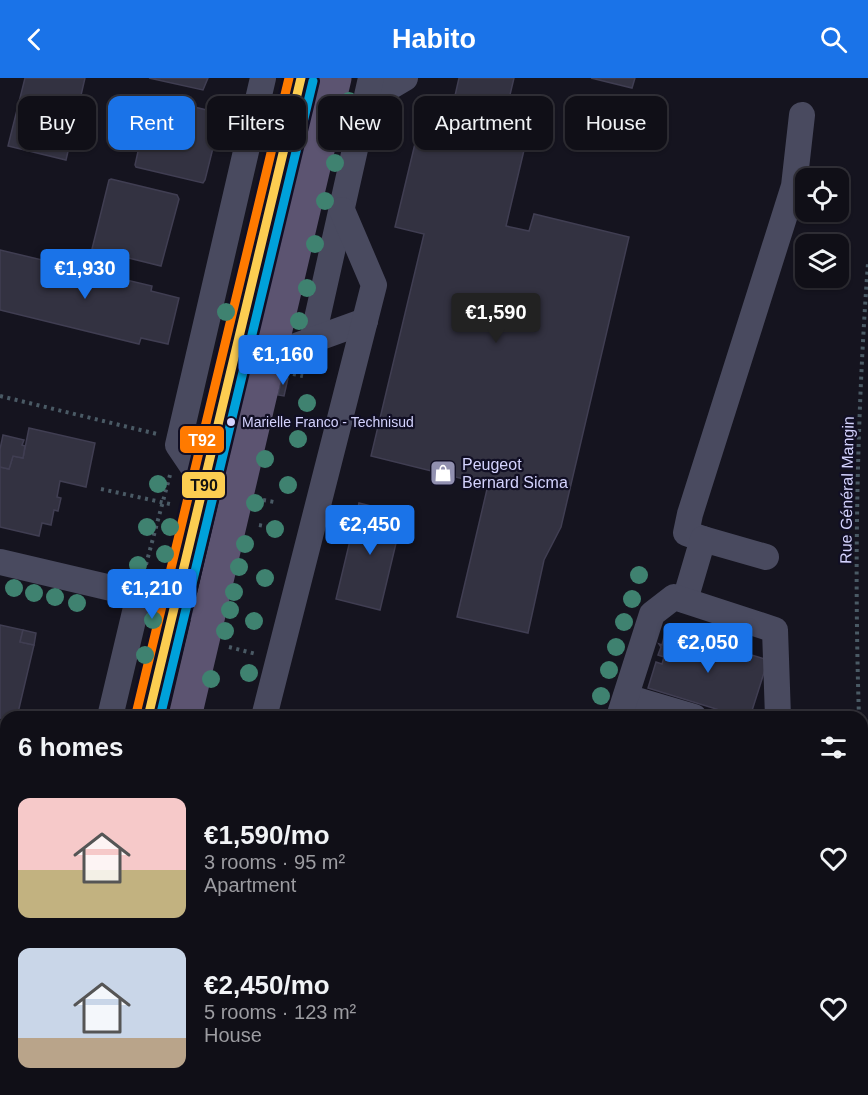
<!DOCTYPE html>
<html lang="en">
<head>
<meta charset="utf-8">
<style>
  body { margin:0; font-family:Helvetica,sans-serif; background:#191820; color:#f1f3f6; height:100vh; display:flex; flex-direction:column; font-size:22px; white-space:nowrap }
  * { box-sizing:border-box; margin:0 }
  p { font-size:20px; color:#9c9ca1 }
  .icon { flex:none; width:33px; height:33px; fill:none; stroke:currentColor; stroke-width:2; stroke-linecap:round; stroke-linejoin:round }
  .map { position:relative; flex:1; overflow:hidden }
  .sheet { position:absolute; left:0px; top:633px; width:868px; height:384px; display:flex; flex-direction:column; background:#100f17; border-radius:18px 18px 0 0; box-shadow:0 2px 4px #0004,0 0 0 2px #302f36 }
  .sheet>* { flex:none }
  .hud { position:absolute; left:18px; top:18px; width:832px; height:54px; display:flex; gap:12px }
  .buttons { position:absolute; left:795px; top:90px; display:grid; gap:12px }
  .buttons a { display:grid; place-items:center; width:54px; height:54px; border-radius:12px; background:#100f17; box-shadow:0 2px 4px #0004,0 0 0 2px #302f36; font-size:30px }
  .price { position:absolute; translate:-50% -51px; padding:0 14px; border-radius:6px; background:#1a73e8; color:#fff; font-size:20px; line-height:39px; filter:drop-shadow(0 2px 3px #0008) }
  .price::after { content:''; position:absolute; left:50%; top:36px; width:18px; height:14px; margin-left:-9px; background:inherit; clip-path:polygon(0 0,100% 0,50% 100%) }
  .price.current { background:#222; color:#fff }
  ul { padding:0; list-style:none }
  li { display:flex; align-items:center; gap:18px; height:150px; padding:0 18px }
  li span { display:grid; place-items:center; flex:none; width:168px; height:120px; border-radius:12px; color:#555 }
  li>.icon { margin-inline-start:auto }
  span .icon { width:72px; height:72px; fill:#fffc; stroke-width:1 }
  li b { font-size:26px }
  h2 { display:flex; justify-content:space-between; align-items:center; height:72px; padding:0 18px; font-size:26px }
  .pill { padding:0 21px; border-radius:12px; background:#100f17; box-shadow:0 2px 4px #0004,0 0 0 2px #302f36; font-size:21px; line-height:54px }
  .pill.current { background:#1a73e8; color:#fff }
  header { display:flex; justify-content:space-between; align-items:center; height:78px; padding:0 18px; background:#1a73e8; color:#fff; font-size:27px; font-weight:700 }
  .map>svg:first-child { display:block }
</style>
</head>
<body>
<header><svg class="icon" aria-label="back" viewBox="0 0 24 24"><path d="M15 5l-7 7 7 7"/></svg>Habito<svg class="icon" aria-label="search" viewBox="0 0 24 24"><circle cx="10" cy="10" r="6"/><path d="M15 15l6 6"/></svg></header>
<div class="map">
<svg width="868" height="1017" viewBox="0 0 868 1017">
  <rect width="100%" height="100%" fill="#15141f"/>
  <!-- building -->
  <g fill="#333241" stroke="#403e52" stroke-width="1.5">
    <path d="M25,0H85L66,82L8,68Z"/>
    <path d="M149,0H208L203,12Z"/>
    <path d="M459,0H514L504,42L530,47L506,148L529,153L534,136L629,159L561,449L544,482L528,555L457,539L488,407L371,378L424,156L395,149L425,24L452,31Z"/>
    <path d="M591,0H635L632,10Z"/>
    <path d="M153,19L219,35L221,38L205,102L203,105L136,89L135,87L150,20Z"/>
    <path d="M111,101L177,117L179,121L161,188L92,171L109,102Z"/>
    <path d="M0,172L152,208L151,213L179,220L168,266L141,260L139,266L0,232Z"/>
    <path d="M282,299L288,300L284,318L278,317Z"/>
    <path d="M29,350L95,365L86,409L60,403L57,419L61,420L58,433L54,432L51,447L42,445L39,458L0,449V389L9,391L13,378L23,380Z"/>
    <path d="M3,357L24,362L22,367L25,368L23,380L13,378L9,391L0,389V371Z"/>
    <path d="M359,425L403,436L380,532L336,521Z"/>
    <path d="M0,547L23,552L20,564L34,567L17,639H6V642L0,640Z"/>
    <path d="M666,551L768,582L750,639H742L648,610L656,584L662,586L664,579L658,577L661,569L659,566L662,567Z"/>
    <path d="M23,552L36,555L34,567L20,564Z"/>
    <path d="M0,737L6,739V779L2,795L0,797Z"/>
    <path d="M0,890L6,891V919L0,921Z"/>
    <path d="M566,1011H597L596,1017H585Z"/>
  </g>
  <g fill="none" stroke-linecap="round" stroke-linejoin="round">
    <!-- path -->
    <g stroke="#4a5a65" stroke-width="4" stroke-dasharray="3 4.5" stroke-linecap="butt">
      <path d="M293,296L303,298"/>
      <path d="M0,318L157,356"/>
      <path d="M101,411L170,426"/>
      <path d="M263,422L274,424"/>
      <path d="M259,447L269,449"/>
      <path d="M144,494L170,397"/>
      <path d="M229,569L256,576"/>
      <path d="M859,639C854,488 857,336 868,185"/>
      <path d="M862,725L868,813"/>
      <path d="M26,1017L28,1011"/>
    </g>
    <!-- minor -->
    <g stroke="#494a5f" stroke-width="26">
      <path d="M366,23L405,0"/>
      <path d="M312,263L371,0"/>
      <path d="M271,277L365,243"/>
      <path d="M237,413L205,407L178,367L263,0"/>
      <path d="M703,461L686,455L690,436L794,108L802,37"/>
      <path d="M0,484L209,533"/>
      <path d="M685,522L703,461L766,479"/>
      <path d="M626,619L694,639"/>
      <path d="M110,639L139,517"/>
      <path d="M264,639L374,207L342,132"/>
      <path d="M619,639L652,536L674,519L775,552L778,639"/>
      <path d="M118,1017L124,1011"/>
      <path d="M500,1017L502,1011"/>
      <path d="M692,1017L702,1013H726L729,1017"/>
    </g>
    <!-- major -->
    <g stroke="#5c5471" stroke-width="33">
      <path d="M148,639L301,0"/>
      <path d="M185,639L335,0"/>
      <path d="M59,1017L61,1011"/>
      <path d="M99,1017L101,1011"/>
    </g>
    <defs>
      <path id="bus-1" d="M148,639L301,0"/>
      <path id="bus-2" d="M160,639L313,3"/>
      <path id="bus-3" d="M136,636L289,0"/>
    </defs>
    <!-- bus-1 casing -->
    <use href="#bus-1" stroke="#110f24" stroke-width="14"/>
    <!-- bus-2 casing -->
    <use href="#bus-2" stroke="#110f24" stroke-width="14"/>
    <!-- bus-3 casing -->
    <use href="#bus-3" stroke="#110f24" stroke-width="14"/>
    <!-- bus-1 -->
    <use href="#bus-1" stroke="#fccd51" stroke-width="9"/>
    <!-- bus-2 -->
    <use href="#bus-2" stroke="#00a1da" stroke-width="9"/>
    <!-- bus-3 -->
    <use href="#bus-3" stroke="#ff7a00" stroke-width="9"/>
  </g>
  <!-- trees -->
  <g fill="#3f8270">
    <circle cx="349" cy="23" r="9"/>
    <circle cx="335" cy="85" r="9"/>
    <circle cx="325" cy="123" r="9"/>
    <circle cx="315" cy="166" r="9"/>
    <circle cx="307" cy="210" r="9"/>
    <circle cx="226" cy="234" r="9"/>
    <circle cx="299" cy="243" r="9"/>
    <circle cx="315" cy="280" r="9"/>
    <circle cx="307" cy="325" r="9"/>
    <circle cx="298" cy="361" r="9"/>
    <circle cx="265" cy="381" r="9"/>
    <circle cx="158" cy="406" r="9"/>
    <circle cx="288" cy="407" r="9"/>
    <circle cx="255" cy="425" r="9"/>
    <circle cx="147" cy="449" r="9"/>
    <circle cx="170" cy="449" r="9"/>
    <circle cx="275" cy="451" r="9"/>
    <circle cx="245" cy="466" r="9"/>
    <circle cx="165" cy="476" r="9"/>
    <circle cx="138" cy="487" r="9"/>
    <circle cx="239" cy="489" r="9"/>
    <circle cx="639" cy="497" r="9"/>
    <circle cx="265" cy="500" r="9"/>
    <circle cx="14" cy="510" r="9"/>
    <circle cx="234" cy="514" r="9"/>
    <circle cx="34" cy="515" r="9"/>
    <circle cx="55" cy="519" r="9"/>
    <circle cx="632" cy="521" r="9"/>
    <circle cx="77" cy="525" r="9"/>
    <circle cx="230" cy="532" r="9"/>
    <circle cx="153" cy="542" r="9"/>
    <circle cx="254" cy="543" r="9"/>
    <circle cx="624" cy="544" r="9"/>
    <circle cx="225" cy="553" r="9"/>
    <circle cx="616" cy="569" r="9"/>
    <circle cx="145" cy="577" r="9"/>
    <circle cx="609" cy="592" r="9"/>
    <circle cx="249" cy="595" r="9"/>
    <circle cx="211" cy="601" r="9"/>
    <circle cx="601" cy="618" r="9"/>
  </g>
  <!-- icons -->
  <defs>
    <symbol id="shop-square" viewBox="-11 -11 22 22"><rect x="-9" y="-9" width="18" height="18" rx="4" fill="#9190b0" stroke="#110f24"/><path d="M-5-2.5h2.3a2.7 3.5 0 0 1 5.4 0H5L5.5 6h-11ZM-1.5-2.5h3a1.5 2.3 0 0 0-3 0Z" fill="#fff"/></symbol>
  </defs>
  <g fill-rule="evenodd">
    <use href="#shop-square" x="428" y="380" width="30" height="30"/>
  </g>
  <!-- markers -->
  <circle fill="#d4d3fe" stroke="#110f24" stroke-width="2" cx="231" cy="344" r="5"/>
  <g text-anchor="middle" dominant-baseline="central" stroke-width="4.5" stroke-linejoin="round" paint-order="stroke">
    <!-- bus labels -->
    <g font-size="14" fill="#d4d3fe" stroke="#110f24" text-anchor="start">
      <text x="242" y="344">Marielle Franco - Technisud</text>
    </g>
    <!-- poi labels -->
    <g font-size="16" fill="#d4d3fe" stroke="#110f24" text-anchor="start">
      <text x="462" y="386">Peugeot<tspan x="462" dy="18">Bernard Sicma</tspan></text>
    </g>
    <!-- street labels -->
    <g font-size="16" fill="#d4d3fe" stroke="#110f24">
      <text transform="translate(847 412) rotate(-89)">Rue Général Mangin</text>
    </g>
  </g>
  <g stroke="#110f24" stroke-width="2">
    <rect x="179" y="347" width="46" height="29" rx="6" fill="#ff7a00"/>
    <rect x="181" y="393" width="45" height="28" rx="6" fill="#fccd51"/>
  </g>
  <g font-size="16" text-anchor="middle" font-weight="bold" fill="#fff">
    <text x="202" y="368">T92</text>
  </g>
  <g font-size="16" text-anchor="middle" font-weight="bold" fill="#111">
    <text x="204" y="413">T90</text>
  </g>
</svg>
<div class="buttons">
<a><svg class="icon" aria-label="locate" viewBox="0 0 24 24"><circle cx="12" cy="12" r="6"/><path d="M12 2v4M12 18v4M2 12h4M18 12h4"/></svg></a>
<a><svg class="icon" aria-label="layers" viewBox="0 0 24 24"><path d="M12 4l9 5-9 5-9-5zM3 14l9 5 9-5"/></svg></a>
</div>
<b class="price" style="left:85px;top:222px">€1,930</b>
<b class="price current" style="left:496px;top:266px">€1,590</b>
<b class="price" style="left:283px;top:308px">€1,160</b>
<b class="price" style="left:370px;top:478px">€2,450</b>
<b class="price" style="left:152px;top:542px">€1,210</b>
<b class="price" style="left:708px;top:596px">€2,050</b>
<div class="hud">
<a class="pill">Buy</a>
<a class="pill current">Rent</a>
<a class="pill">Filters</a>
<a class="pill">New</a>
<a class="pill">Apartment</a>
<a class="pill">House</a>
</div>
<section class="sheet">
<h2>6 homes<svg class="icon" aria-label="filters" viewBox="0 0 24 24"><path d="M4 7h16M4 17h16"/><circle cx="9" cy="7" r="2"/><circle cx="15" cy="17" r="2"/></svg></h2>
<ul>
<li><span style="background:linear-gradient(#f6c9c9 60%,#c2b280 0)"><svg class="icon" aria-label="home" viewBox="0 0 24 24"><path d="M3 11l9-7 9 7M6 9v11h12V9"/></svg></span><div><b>€1,590/mo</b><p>3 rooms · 95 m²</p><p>Apartment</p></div><svg class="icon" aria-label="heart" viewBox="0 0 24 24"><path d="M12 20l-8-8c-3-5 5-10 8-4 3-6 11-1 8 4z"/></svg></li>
<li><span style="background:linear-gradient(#c9d6e8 75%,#b9a48a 0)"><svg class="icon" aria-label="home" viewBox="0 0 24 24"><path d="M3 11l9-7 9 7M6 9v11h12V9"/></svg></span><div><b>€2,450/mo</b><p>5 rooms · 123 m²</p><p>House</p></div><svg class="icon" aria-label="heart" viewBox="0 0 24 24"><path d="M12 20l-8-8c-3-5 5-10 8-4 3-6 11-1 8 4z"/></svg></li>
</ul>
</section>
</div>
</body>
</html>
